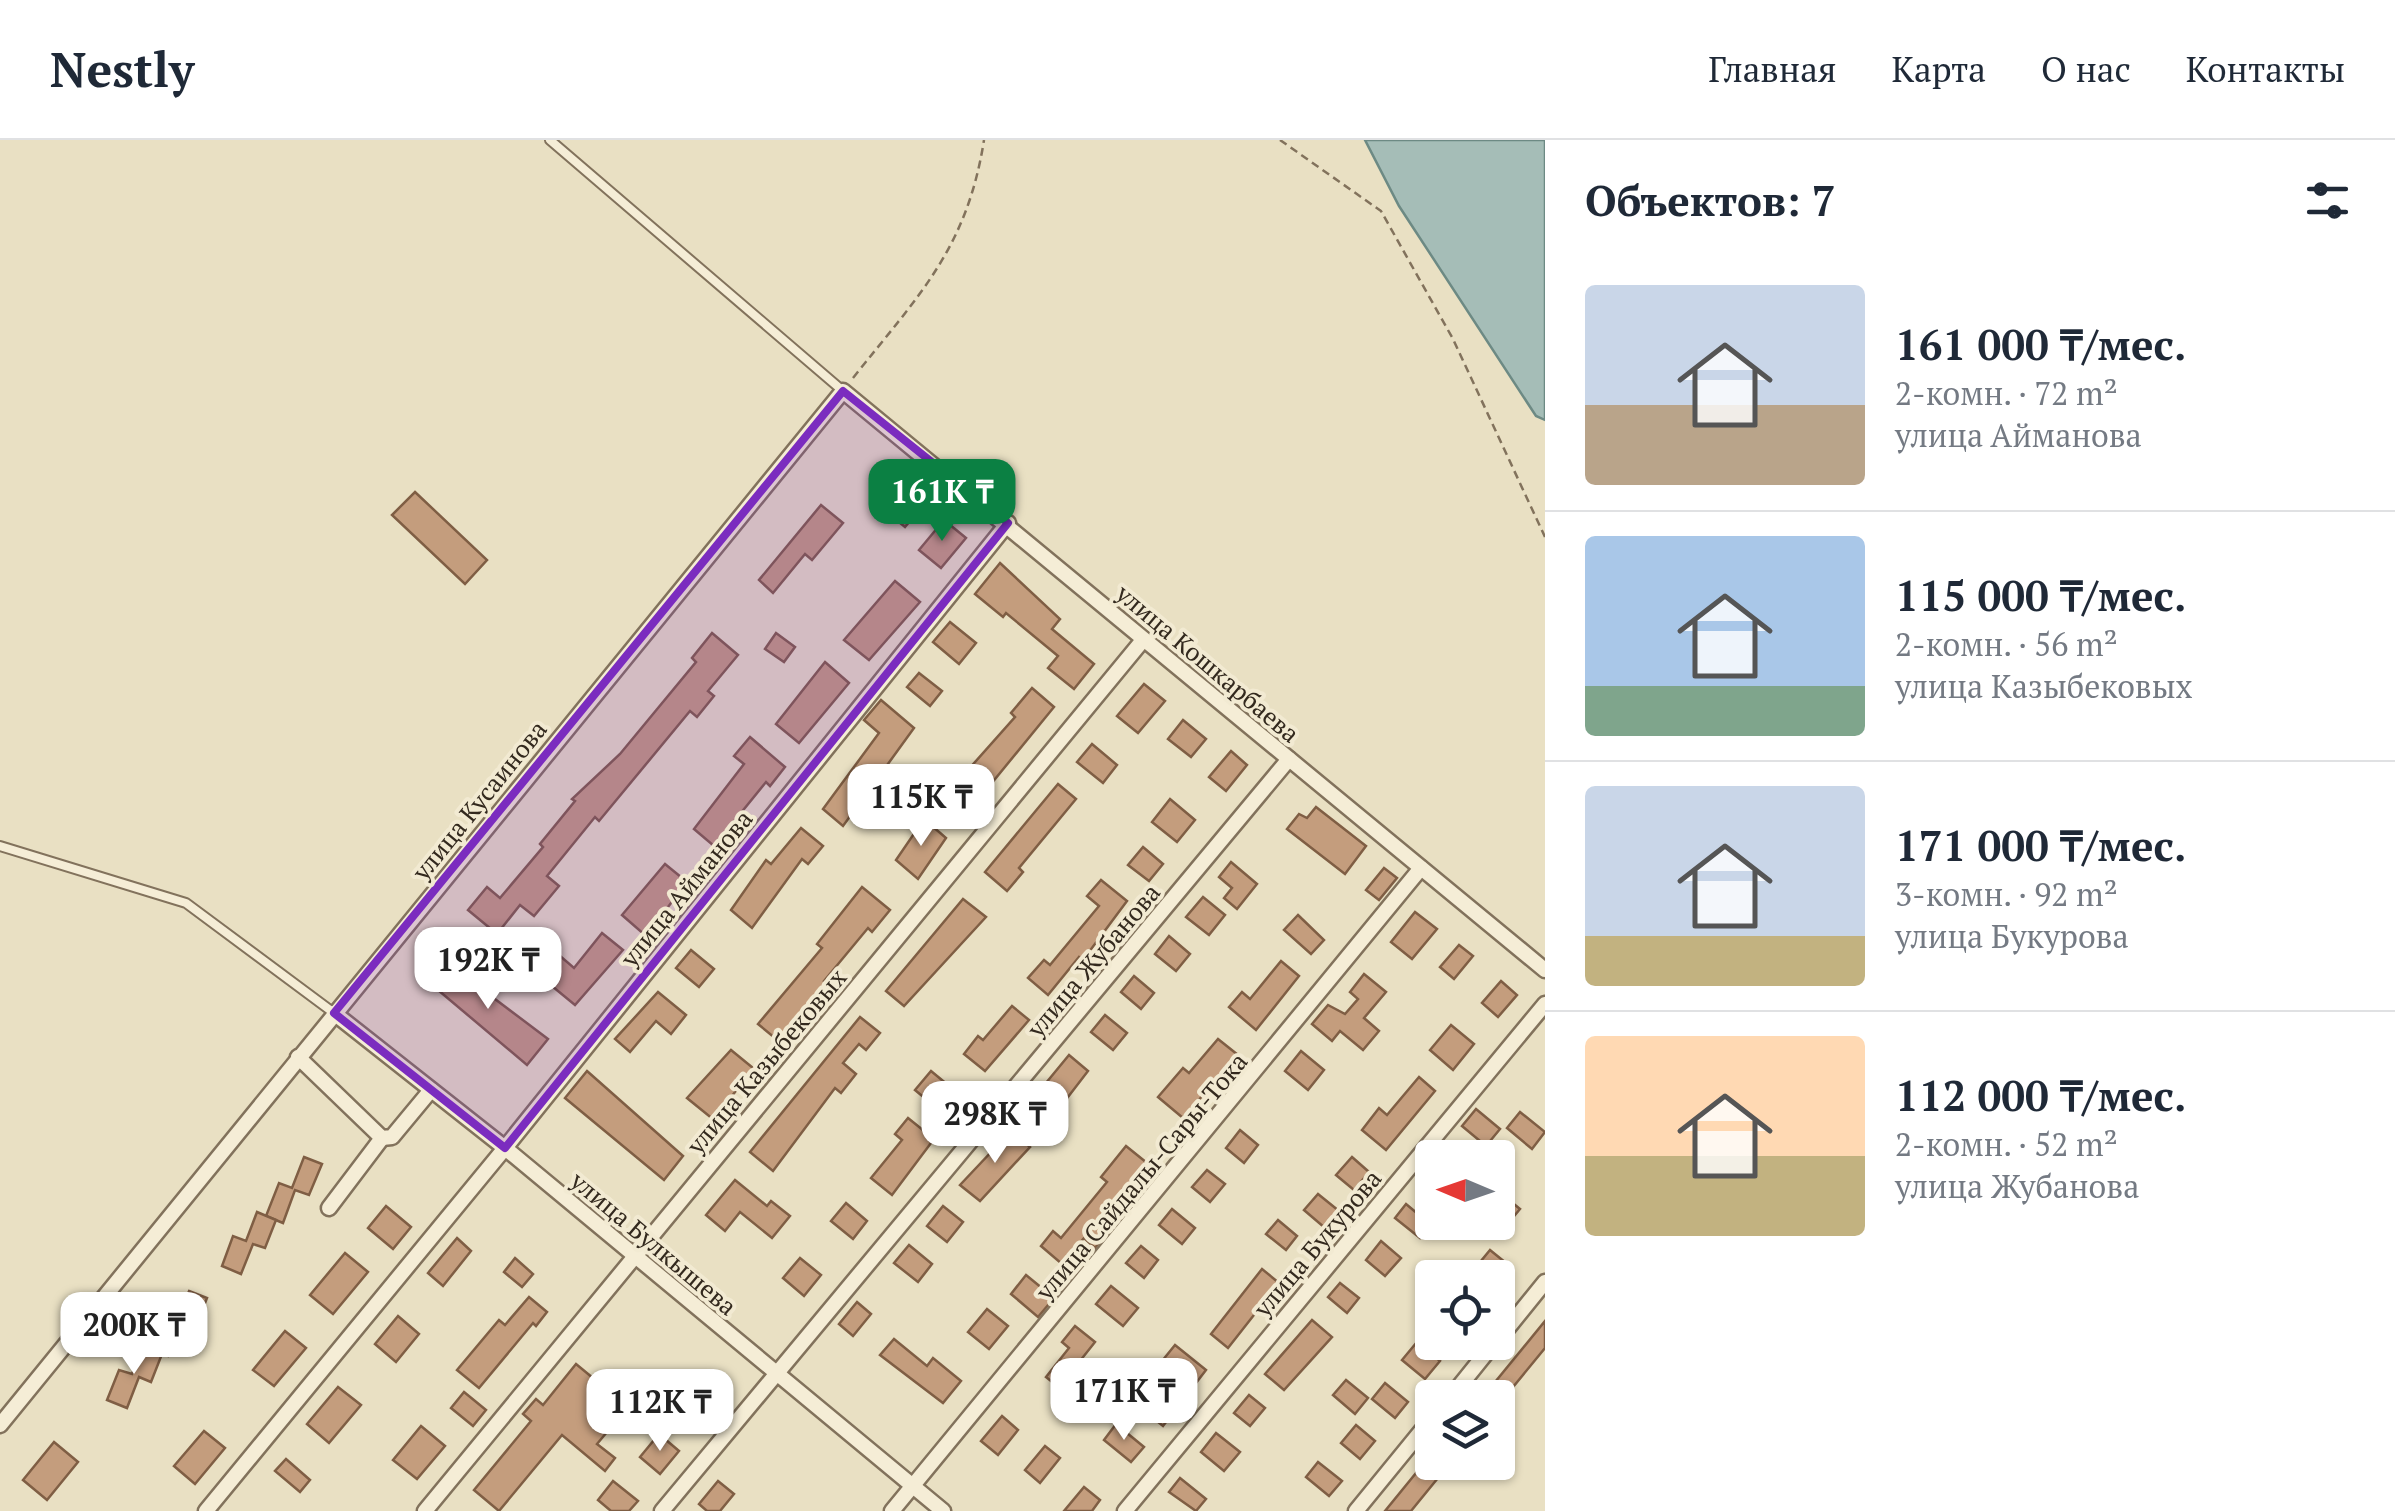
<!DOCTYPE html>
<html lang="ru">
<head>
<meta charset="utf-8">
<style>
  body { margin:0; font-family:"PT Serif",serif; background:#f2f2f3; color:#1f2937; height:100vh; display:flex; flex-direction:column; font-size:38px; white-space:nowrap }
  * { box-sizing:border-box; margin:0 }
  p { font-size:32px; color:#747a83 }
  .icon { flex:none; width:55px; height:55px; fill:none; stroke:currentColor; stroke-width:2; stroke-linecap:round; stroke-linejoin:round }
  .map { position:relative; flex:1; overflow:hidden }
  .details { display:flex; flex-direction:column; background:#fff; width:850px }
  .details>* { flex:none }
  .needle { width:65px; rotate:272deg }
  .fabs { position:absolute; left:1415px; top:1000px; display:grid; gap:20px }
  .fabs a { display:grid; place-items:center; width:100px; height:100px; border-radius:10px; background:#fff; box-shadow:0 2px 8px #0004; font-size:50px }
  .price { position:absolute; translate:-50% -85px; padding:0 22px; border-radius:20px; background:#fff; color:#222; font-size:32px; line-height:65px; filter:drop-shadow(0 2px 5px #0008) }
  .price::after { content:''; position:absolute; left:50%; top:60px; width:30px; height:22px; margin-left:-15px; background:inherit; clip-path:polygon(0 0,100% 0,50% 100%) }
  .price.active { background:#0b8043; color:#fff }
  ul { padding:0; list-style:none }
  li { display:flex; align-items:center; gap:30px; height:250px; padding:0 40px }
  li+li { border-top:2px solid #e0e1e3 }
  li span { display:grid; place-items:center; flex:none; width:280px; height:200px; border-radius:10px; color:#555 }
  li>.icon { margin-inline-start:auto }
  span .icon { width:120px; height:120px; fill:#fffc; stroke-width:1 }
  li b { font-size:42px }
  h2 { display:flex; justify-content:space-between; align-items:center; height:120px; padding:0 40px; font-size:42px }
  header { display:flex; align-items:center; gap:60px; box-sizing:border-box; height:140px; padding:0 50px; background:#fff; border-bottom:2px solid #e0e1e3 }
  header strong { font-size:48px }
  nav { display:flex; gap:55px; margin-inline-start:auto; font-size:35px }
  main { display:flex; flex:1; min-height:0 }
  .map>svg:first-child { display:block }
</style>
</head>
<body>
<header>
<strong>Nestly</strong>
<nav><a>Главная</a><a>Карта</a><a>О нас</a><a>Контакты</a></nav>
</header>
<main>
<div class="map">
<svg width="1545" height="1371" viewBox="0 0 1545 1371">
  <rect width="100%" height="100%" fill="#e9e0c3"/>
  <!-- water -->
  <path fill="#a5bdb7" stroke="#6d8a84" stroke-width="2.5" d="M1365,0H1545V280L1536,276L1399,66Z"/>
  <!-- building -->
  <g fill="#c49d7d" stroke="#7f5e44" stroke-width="2.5">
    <path d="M897,342L924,364L905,387L878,365Z"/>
    <path d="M415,352L487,420L465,444L392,375Z"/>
    <path d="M821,365L843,383L812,420L805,414L773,453L759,440Z"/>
    <path d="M944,380L966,398L941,428L919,410Z"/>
    <path d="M1000,423L1060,479L1052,489L1094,524L1074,549L1048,528L1058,516L1006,473L1003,477L975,454Z"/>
    <path d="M895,441L920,462L869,520L844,500Z"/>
    <path d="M950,482L976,503L959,524L933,502Z"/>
    <path d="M712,493L738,515L708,551L714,556L697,577L690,571L599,681L595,677L547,736L559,746L534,776L520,765L497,794L468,770L487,747L500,758L543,707L540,704L575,661L572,659L620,614L696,522L692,518Z"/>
    <path d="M776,493L795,507L784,522L765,509Z"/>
    <path d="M825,522L849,543L799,603L776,584Z"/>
    <path d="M919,533L942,551L930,566L907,547Z"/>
    <path d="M1144,544L1165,561L1138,593L1117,576Z"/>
    <path d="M1032,548L1054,567L973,666L952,648L1015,577L1011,573Z"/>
    <path d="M881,560L914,588L843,686L823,669L879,593L864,580Z"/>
    <path d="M1183,580L1206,599L1191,617L1168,599Z"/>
    <path d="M750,597L785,627L770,646L766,642L714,706L694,689L744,624L734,616Z"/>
    <path d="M1092,604L1117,625L1103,643L1077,622Z"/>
    <path d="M1231,611L1247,625L1226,651L1209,637Z"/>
    <path d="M1058,644L1076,659L1019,728L1023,732L1007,751L985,732Z"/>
    <path d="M1170,659L1195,680L1177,702L1152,682Z"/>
    <path d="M1316,667L1366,706L1345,734L1287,689L1299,674L1307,678Z"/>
    <path d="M924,679L946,698L918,739L896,720Z"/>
    <path d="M801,688L823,706L808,724L802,719L752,788L731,770L766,720L771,724Z"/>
    <path d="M1143,707L1163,724L1149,741L1128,725Z"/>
    <path d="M1231,722L1257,744L1237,769L1224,758L1232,748L1219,737Z"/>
    <path d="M665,724L687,742L646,796L622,775Z"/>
    <path d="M1384,728L1397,738L1379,760L1366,750Z"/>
    <path d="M1101,740L1127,761L1083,820L1079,817L1048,855L1028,838L1044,820L1050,825L1099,766L1087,756Z"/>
    <path d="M862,747L890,770L872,792L868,788L824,841L830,846L781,903L758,884L822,808L817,804Z"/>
    <path d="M1203,757L1225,775L1209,795L1186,777Z"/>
    <path d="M963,759L986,777L904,866L886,851Z"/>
    <path d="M1415,772L1437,789L1412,819L1391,802Z"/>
    <path d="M1298,775L1324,800L1311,814L1284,790Z"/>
    <path d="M602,793L623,810L575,865L541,837L559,815L574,828Z"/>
    <path d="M1169,796L1190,814L1176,831L1155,814Z"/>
    <path d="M1459,805L1473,816L1454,839L1440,827Z"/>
    <path d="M691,810L714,829L699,847L676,828Z"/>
    <path d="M442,819L548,899L527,925L425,839Z"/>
    <path d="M1281,821L1299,836L1256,890L1229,867L1242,852L1250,859Z"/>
    <path d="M1364,834L1386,852L1364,878L1379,891L1363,910L1340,891L1332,901L1312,884L1328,865L1345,874L1358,859L1350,852Z"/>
    <path d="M1134,836L1154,853L1141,869L1121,852Z"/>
    <path d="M1501,841L1517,855L1498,877L1482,863Z"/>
    <path d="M658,852L686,875L671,894L656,881L630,912L615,899Z"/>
    <path d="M1012,866L1029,880L985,931L964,914L978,896L983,900Z"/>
    <path d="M1105,875L1127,893L1113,910L1091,892Z"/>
    <path d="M860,877L880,893L866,910L859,904L843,923L856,934L841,953L835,948L773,1031L750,1012Z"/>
    <path d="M1451,885L1474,904L1453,930L1430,910Z"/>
    <path d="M1218,899L1238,915L1183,978L1158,957L1183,928L1189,933Z"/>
    <path d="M731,910L753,928L714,980L687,958Z"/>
    <path d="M1301,911L1324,930L1308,950L1285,931Z"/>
    <path d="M1069,915L1088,931L1048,983L1027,966Z"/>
    <path d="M587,931L683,1016L664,1040L565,958Z"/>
    <path d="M931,931L966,960L950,979L915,950Z"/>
    <path d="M1419,937L1435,951L1386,1010L1362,990L1379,968L1387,975Z"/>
    <path d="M1476,969L1500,989L1486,1006L1462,986Z"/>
    <path d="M1520,972L1545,992L1532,1009L1507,988Z"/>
    <path d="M908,978L934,999L892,1055L871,1038L902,1000L895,994Z"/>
    <path d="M1240,990L1258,1005L1244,1023L1226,1008Z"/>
    <path d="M1011,991L1030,1007L980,1061L960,1045Z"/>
    <path d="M1126,1006L1147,1023L1106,1072L1117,1081L1095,1108L1084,1098L1062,1124L1041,1106L1053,1091L1061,1098L1107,1042L1101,1037Z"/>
    <path d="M304,1017L322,1024L309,1055L295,1050L283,1083L266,1076L279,1043L292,1048Z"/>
    <path d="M1352,1017L1369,1032L1354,1050L1336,1035Z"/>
    <path d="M1207,1030L1225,1044L1210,1062L1192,1047Z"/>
    <path d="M735,1040L767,1066L771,1061L790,1076L772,1098L740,1072L725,1091L706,1075Z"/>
    <path d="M1318,1054L1339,1071L1325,1088L1304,1070Z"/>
    <path d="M1504,1056L1520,1069L1496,1098L1477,1082H1498V1064Z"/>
    <path d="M846,1063L867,1081L853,1099L831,1081Z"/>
    <path d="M1406,1064L1431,1085L1420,1098L1395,1078Z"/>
    <path d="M386,1066L411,1087L393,1109L368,1088Z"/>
    <path d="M943,1066L963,1082L947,1102L927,1086Z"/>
    <path d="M1172,1069L1195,1088L1182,1104L1159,1085Z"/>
    <path d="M257,1072L276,1080L265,1108L253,1104L241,1134L222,1126L233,1096L246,1101Z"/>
    <path d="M1278,1080L1297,1096L1286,1110L1266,1094Z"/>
    <path d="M457,1098L471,1111L443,1146L428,1133Z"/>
    <path d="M1381,1101L1401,1118L1385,1136L1366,1120Z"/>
    <path d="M909,1105L932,1124L918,1142L894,1123Z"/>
    <path d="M1141,1106L1158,1120L1144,1138L1126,1123Z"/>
    <path d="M1490,1110L1506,1123L1494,1138H1467Z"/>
    <path d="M345,1113L368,1132L333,1174L310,1155Z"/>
    <path d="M515,1118L533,1134L522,1147L504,1132Z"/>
    <path d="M800,1118L821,1135L804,1156L783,1138Z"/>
    <path d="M1262,1129L1279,1143L1228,1208L1211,1194Z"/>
    <path d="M1026,1135L1054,1158L1038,1177L1011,1154Z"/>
    <path d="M1340,1143L1359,1158L1347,1173L1328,1157Z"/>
    <path d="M1111,1146L1138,1168L1123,1186L1096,1164Z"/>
    <path d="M189,1151L207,1158L195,1189L181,1184L168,1216L152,1210L165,1177L177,1182Z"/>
    <path d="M529,1157L547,1172L536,1186L533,1183L479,1248L457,1230L499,1180L505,1185Z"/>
    <path d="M857,1162L871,1174L853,1196L839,1184Z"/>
    <path d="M987,1169L1008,1186L989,1209L968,1192Z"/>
    <path d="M398,1176L419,1194L396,1222L375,1204Z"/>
    <path d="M1312,1180L1332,1197L1284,1250L1265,1234Z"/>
    <path d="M1545,1181V1208L1504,1258H1482Z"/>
    <path d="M1075,1186L1095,1202L1072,1231L1079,1237L1066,1253L1046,1237L1069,1208L1062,1202Z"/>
    <path d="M285,1191L306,1208L274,1246L253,1230Z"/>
    <path d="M894,1199L927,1226L933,1218L961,1241L943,1263L880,1215Z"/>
    <path d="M1417,1202L1440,1221L1425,1239L1402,1220Z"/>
    <path d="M1175,1205L1206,1230L1163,1286L1136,1264L1168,1226L1162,1221Z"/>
    <path d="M143,1206L162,1214L151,1242L139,1237L127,1268L107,1260L119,1230L132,1234Z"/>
    <path d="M576,1224L628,1267L597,1304L615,1318L605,1331L562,1295L499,1371L474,1350L531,1281L523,1274L536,1259L543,1265Z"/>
    <path d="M1346,1240L1368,1258L1355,1274L1333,1255Z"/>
    <path d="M1385,1243L1408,1262L1395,1278L1372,1259Z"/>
    <path d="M338,1247L361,1265L329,1303L307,1284Z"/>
    <path d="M464,1252L486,1270L473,1286L451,1268Z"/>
    <path d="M1249,1255L1265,1268L1250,1286L1234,1273Z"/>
    <path d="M1002,1276L1018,1290L998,1315L981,1301Z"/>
    <path d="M1116,1284L1144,1307L1131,1322L1104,1300Z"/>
    <path d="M1356,1285L1375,1301L1360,1319L1341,1303Z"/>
    <path d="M421,1286L445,1306L417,1339L393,1320Z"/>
    <path d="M204,1291L225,1308L195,1344L174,1326Z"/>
    <path d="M1216,1293L1240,1312L1224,1331L1201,1312Z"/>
    <path d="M659,1294L679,1311L660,1334L640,1317Z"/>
    <path d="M54,1302L78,1322L47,1360L23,1340Z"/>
    <path d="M1045,1306L1060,1318L1040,1343L1025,1330Z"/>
    <path d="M286,1319L310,1340L300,1352L275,1331Z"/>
    <path d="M1318,1322L1342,1341L1329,1356L1306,1337Z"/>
    <path d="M1425,1322H1451L1411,1371H1385Z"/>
    <path d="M1180,1338L1206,1359L1196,1371L1169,1352Z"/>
    <path d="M613,1341L638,1361L629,1371H611L598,1360Z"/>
    <path d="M718,1341L734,1354L720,1371H707L699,1364Z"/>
    <path d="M1084,1347L1100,1360L1092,1371H1064Z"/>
  </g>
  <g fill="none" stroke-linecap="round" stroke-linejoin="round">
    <defs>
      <g id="service">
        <path d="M550,0L843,251"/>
        <path d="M0,706L186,763L334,873"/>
      </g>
      <g id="minor">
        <path d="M334,873L505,1008L943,1371"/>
        <path d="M298,917L382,998L392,997L431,950"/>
        <path d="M329,1068L382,998"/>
        <path d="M1498,1200L1545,1142"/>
        <path d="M1450,1258L1495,1202"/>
        <path d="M0,1285L843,251L1545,830"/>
        <path d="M206,1371L505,1008L1008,383"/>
        <path d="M425,1371L1143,500"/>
        <path d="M662,1371L1289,619"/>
        <path d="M892,1371L1421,728"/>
        <path d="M1125,1371L1545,864"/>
        <path d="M1356,1371L1432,1278"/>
      </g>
    </defs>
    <!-- service casing -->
    <use href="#service" stroke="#82725c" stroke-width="12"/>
    <!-- minor casing -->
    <use href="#minor" stroke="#82725c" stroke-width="19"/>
    <!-- path -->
    <g stroke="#82725c" stroke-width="2.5" stroke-dasharray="8 5" stroke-linecap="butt">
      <path d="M1280,0L1381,71L1453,199L1545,397"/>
      <path d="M853,238C918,156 967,109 984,0"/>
    </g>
    <!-- service -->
    <use href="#service" stroke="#f5edd6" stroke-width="8"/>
    <!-- minor -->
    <use href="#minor" stroke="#f5edd6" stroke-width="14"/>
  </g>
  <!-- marked area -->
  <path fill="#7b2cbf" fill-opacity="0.2" stroke="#7b2cbf" stroke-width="8" stroke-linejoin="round" d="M843,251L1008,383L505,1008L334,873Z"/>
  <g text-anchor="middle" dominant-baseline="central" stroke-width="8" stroke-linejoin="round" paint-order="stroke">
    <!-- street labels -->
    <g font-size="25" fill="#33291e" stroke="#f2ead2">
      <text transform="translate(1208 523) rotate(40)">улица Кошкарбаева</text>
      <text transform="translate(479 660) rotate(-51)">улица Кусаинова</text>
      <text transform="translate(686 748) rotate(-51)">улица Айманова</text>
      <text transform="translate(1093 820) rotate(-50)">улица Жубанова</text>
      <text transform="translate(766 921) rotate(-50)">улица Казыбековых</text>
      <text transform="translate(1141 1036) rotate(-50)">улица Сайдалы-Сары-Тока</text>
      <text transform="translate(654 1103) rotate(40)">улица Булкышева</text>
      <text transform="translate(1317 1103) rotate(-50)">улица Букурова</text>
    </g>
  </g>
</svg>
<div class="fabs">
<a><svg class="needle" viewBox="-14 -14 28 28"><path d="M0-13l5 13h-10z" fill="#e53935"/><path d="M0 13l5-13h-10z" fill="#747a83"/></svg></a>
<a><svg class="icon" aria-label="locate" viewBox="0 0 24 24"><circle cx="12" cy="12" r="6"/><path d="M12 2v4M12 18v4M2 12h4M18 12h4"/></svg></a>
<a><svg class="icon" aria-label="layers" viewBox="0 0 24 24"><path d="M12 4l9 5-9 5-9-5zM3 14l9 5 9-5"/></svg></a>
</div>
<b class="price active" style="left:942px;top:404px">161K ₸</b>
<b class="price" style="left:921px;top:709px">115K ₸</b>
<b class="price" style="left:488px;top:872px">192K ₸</b>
<b class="price" style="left:995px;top:1026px">298K ₸</b>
<b class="price" style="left:134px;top:1237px">200K ₸</b>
<b class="price" style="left:1124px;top:1303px">171K ₸</b>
<b class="price" style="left:660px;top:1314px">112K ₸</b>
</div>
<section class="details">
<h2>Объектов: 7<svg class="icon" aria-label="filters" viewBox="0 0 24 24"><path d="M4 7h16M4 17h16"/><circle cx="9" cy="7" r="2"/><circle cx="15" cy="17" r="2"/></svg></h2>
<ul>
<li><span style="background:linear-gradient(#c9d6e8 60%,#b9a48a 0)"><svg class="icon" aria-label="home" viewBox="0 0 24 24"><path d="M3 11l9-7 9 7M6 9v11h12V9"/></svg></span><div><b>161 000 ₸/мес.</b><p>2-комн. · 72 m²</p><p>улица Айманова</p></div></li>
<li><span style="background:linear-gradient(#a9c7e8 75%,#7fa58c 0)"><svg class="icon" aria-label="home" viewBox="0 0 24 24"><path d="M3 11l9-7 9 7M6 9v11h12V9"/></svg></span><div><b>115 000 ₸/мес.</b><p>2-комн. · 56 m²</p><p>улица Казыбековых</p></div></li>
<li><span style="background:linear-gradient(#c9d6e8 75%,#c2b280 0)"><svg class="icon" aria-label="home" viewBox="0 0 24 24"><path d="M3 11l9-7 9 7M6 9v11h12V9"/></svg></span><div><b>171 000 ₸/мес.</b><p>3-комн. · 92 m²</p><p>улица Букурова</p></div></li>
<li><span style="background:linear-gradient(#ffd9b3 60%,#c2b280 0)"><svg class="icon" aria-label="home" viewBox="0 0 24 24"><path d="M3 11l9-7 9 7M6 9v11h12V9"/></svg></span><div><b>112 000 ₸/мес.</b><p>2-комн. · 52 m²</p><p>улица Жубанова</p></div></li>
</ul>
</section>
</main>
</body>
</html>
